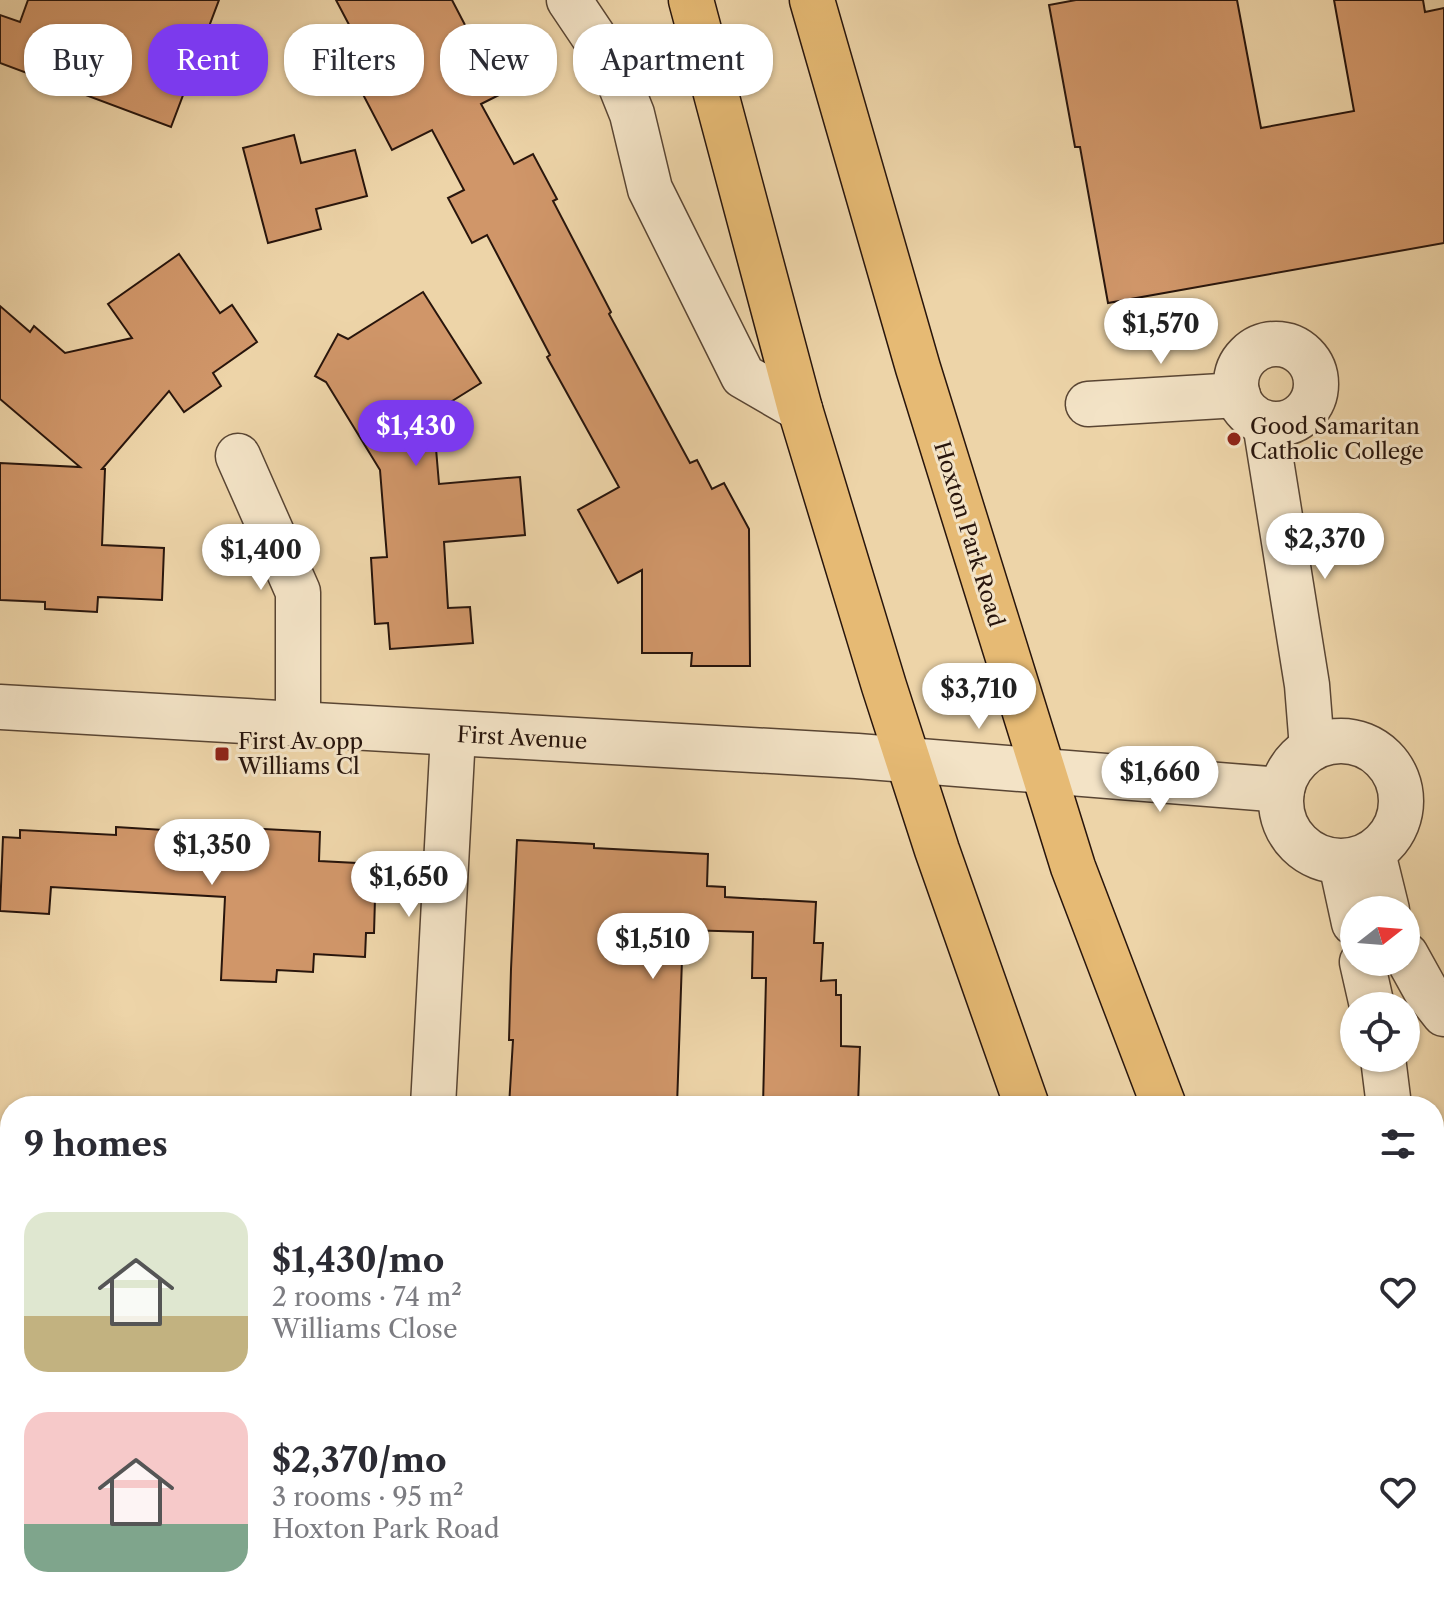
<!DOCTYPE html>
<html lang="en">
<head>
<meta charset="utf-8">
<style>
  body { margin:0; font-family:"Libre Caslon Text",serif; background:#f7f7f7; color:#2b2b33; height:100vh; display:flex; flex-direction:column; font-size:30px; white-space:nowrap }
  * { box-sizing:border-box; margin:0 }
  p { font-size:26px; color:#7c7c81 }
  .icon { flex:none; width:44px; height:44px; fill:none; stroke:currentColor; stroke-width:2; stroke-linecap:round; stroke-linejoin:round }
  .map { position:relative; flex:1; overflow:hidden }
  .side { position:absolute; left:0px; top:1096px; width:1444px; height:514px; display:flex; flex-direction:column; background:#fff; border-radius:32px 32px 0 0; box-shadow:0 2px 6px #0004 }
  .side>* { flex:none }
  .guide { position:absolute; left:24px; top:24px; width:800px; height:72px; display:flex; gap:16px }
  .needle { width:52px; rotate:73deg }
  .controls { position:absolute; left:1340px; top:896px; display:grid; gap:16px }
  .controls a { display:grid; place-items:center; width:80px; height:80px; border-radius:50%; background:#fff; box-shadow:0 2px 6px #0004; font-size:40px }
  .price { position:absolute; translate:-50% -68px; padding:0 18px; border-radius:28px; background:#fff; color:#222; font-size:26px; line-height:52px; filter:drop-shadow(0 2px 4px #0008) }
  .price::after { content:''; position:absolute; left:50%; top:48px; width:24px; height:18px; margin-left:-12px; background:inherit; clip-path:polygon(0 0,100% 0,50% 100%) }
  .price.selected { background:#7c3aed; color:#fff }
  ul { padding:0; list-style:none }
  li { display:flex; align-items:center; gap:24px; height:200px; padding:0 24px }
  li span { display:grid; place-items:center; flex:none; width:224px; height:160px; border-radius:24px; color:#555 }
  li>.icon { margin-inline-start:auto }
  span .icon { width:96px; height:96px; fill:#fffc; stroke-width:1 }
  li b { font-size:34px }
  h2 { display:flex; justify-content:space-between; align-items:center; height:96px; padding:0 24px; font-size:34px }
  .tag { padding:0 28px; border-radius:32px; background:#fff; box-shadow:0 2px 6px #0004; font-size:28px; line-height:72px }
  .tag.selected { background:#7c3aed; color:#fff }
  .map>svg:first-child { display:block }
</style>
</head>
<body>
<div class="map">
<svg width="1444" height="1609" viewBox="0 0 1444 1609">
  <rect width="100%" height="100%" fill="#edd4a8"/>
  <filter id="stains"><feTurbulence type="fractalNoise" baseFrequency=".0025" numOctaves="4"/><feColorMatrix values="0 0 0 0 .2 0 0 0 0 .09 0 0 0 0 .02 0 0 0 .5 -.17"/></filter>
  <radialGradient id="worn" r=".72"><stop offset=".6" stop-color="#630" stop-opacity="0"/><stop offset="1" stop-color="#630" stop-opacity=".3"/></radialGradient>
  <!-- green -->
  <path fill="#bfbb83" stroke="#746848" stroke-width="2" d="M1444,1455V1609H1439L1434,1596V1459Z"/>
  <!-- building -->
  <g fill="#d09669" stroke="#28150c" stroke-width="2">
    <path d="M28,0H219L171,127L0,63V15L20,22Z"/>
    <path d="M336,0H452L501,94L481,104L514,164L533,154L557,199L553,201L611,312L609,314L690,463L697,460L712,489L724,483L749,529L750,666H691L692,653H642V570L618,583L578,510L619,487L547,357L550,355L487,235L472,243L448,198L464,190L432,130L392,150L357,83L375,74Z"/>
    <path d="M1076,0H1237L1261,128L1354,111L1334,0H1423L1425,12L1444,8V243L1108,303L1080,147H1075L1049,5Z"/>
    <path d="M294,135L301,163L355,150L367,196L316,209L321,229L268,243L243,148Z"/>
    <path d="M179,254L220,313L232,305L257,342L213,373L221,386L184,412L169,391L102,469H105L102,545L164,548L162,600L98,597L97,612L45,609V602L0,600V463L80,467L0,399V306L30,332L34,326L65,353L132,338L108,304Z"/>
    <path d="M423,292L481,383L433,413L439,484L520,477L525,535L444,542L448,608L470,607L473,643L390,649L388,623L375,624L371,558L387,557L380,470L326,382L315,376L338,334L348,339Z"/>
    <path d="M116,827L227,834L228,827L320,832L319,861L376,864L374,933H366L365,957L314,954L313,972L277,970L276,982L221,980L225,897L51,887L49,914L0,911L3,837L20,838V830L116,835Z"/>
    <path d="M517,840L594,844V848L708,854L707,886L725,887V897L816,902L814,943H823L821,981L836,980V995H841V1046L860,1047L858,1106H763L766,978H752L753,932L683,930L677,1106H509L513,1040H509L511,969Z"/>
  </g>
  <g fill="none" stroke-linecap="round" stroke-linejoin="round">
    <defs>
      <g id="minor">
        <path d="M569,0L612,64L632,114L650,189L743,376L800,409"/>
        <circle cx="1276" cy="384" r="40"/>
        <path d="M1088,404L1238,395"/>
        <path d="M1265,423L1307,685L1312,748"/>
        <path d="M238,456L298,592V725"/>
        <path d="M0,707L857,756L1282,790"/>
        <circle cx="1341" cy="801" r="60"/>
        <path d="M1373,853L1387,910"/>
        <path d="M1341,863L1354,923"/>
        <path d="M1406,955L1426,991L1444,1014"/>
        <path d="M1362,962L1372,1006"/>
        <path d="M1383,1058L1389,1106"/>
        <path d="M433,1106L453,735"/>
        <path d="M1434,1292H1444"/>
        <path d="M867,1600L872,1609"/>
      </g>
      <g id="major">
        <path d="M691,0L800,409L884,686L937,850L1027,1106"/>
        <path d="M812,0L918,368L1073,867L1164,1106"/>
        <path d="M1216,1600L1220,1609"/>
        <path d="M1356,1600L1360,1609"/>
      </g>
    </defs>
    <!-- minor casing -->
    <use href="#minor" stroke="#594533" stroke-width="47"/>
    <!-- major casing -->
    <use href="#major" stroke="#28150c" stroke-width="47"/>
    <!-- minor -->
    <use href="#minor" stroke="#f3e3c6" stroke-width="44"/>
    <!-- major -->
    <use href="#major" stroke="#e6ba74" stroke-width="44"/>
  </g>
  <!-- markers -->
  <g fill="#8f2418" stroke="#f3e3c6" stroke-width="3">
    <circle cx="1234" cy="439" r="8"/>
    <rect x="214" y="746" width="16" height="16" rx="4"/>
  </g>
  <g text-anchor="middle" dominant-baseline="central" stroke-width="6" stroke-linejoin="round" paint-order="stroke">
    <!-- poi labels -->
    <g font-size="22" fill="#28150c" stroke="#f3e3c6" text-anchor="start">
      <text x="1250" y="426">Good Samaritan<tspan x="1250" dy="25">Catholic College</tspan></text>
      <text x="238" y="741">First Av opp<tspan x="238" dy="25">Williams Cl</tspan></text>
    </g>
    <!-- street labels -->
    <g font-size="22" fill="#28150c" stroke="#f3e3c6">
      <text transform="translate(969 534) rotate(73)">Hoxton Park Road</text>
      <text transform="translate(522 738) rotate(3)">First Avenue</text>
    </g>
  </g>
  <rect width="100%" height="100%" filter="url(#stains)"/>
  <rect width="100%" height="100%" fill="url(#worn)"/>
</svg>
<div class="controls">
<a><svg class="needle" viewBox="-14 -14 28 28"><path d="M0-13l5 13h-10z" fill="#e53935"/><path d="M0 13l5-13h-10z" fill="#7c7c81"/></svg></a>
<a><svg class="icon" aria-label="locate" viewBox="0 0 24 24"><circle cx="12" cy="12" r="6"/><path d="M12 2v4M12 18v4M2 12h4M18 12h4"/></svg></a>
</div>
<b class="price" style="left:1161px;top:366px">$1,570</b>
<b class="price selected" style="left:416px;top:468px">$1,430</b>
<b class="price" style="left:1325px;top:581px">$2,370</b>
<b class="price" style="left:261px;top:592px">$1,400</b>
<b class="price" style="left:979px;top:731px">$3,710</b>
<b class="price" style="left:1160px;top:814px">$1,660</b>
<b class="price" style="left:212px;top:887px">$1,350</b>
<b class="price" style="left:409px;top:919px">$1,650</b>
<b class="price" style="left:653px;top:981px">$1,510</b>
<div class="guide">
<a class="tag">Buy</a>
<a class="tag selected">Rent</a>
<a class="tag">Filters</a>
<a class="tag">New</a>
<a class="tag">Apartment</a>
</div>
<section class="side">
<h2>9 homes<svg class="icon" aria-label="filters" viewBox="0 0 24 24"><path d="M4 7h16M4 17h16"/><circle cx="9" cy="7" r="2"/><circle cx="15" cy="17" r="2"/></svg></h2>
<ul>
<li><span style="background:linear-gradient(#dfe7d0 65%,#c2b280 0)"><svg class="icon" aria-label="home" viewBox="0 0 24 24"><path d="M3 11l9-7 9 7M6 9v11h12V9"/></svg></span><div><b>$1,430/mo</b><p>2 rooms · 74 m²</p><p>Williams Close</p></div><svg class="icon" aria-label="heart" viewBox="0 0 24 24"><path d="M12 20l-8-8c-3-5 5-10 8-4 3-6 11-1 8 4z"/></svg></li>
<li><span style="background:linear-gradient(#f6c9c9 70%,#7fa58c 0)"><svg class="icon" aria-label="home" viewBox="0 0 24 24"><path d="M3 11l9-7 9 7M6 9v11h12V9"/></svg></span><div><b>$2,370/mo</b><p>3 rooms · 95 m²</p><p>Hoxton Park Road</p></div><svg class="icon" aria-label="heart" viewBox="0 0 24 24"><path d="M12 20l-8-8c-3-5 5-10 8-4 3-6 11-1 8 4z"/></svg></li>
</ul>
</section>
</div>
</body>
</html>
